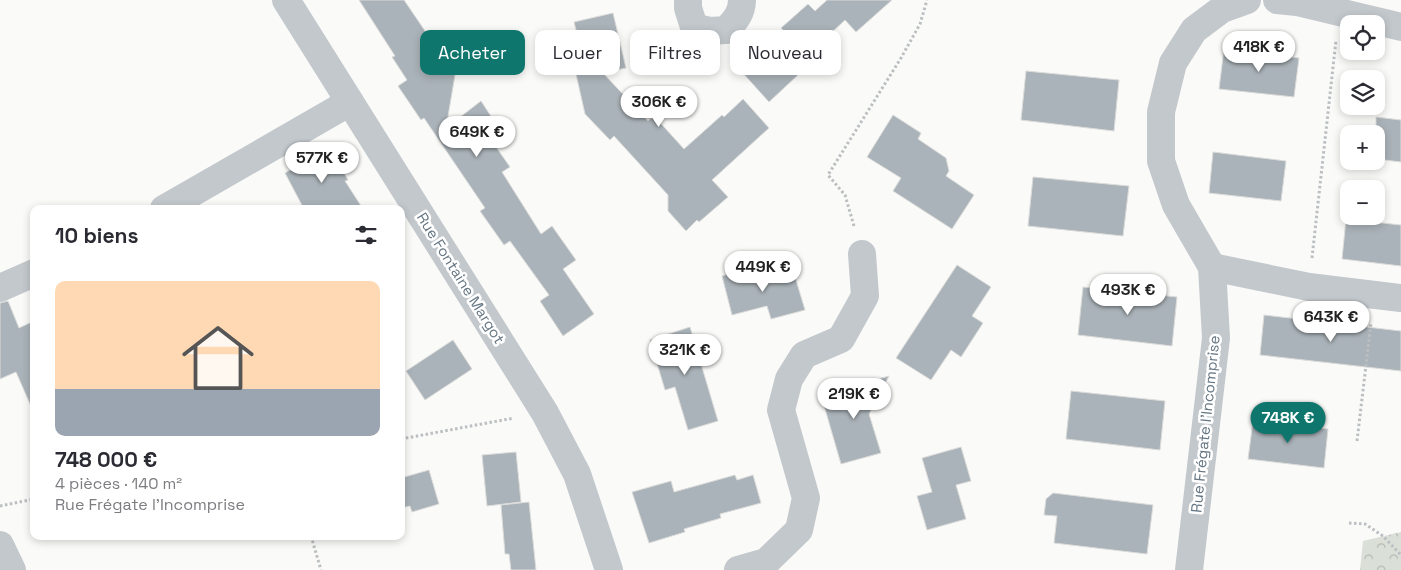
<!DOCTYPE html>
<html lang="fr">
<head>
<meta charset="utf-8">
<style>
  body { margin:0; font-family:"Space Grotesk",sans-serif; background:#f7f7f7; color:#2b2b33; height:100vh; display:flex; flex-direction:column; font-size:19px; white-space:nowrap }
  * { box-sizing:border-box; margin:0 }
  p { font-size:16px; color:#7c7c81 }
  .icon { flex:none; width:28px; height:28px; fill:none; stroke:currentColor; stroke-width:2; stroke-linecap:round; stroke-linejoin:round }
  .map { position:relative; flex:1; overflow:hidden }
  .panel { position:absolute; left:30px; top:205px; width:375px; height:335px; display:flex; flex-direction:column; background:#fff; border-radius:10px; box-shadow:0 2px 8px #0003 }
  .panel>* { flex:none }
  .banner { position:absolute; left:420px; top:30px; width:475px; height:45px; display:flex; gap:10px }
  .buttons { position:absolute; left:1340px; top:15px; display:grid; gap:10px }
  .buttons a { display:grid; place-items:center; width:45px; height:45px; border-radius:10px; background:#fff; box-shadow:0 2px 8px #0003; font-size:25px }
  .price { position:absolute; translate:-50% -42px; padding:0 11px; border-radius:18px; background:#fff; color:#222; font-size:16px; line-height:32px; filter:drop-shadow(0 1px 2px #0008) }
  .price::after { content:''; position:absolute; left:50%; top:30px; width:15px; height:11px; margin-left:-8px; background:inherit; clip-path:polygon(0 0,100% 0,50% 100%) }
  .price.active { background:#0f766e; color:#fff }
  ul { padding:0; list-style:none }
  li { display:grid; align-content:center; gap:10px; height:265px; padding:0 25px }
  li+li { border-top:1px solid #e1e1e2 }
  li span { display:grid; place-items:center; height:155px; border-radius:10px; color:#555 }
  li>.icon { margin-inline-start:auto }
  span .icon { width:90px; height:90px; fill:#fffc; stroke-width:1 }
  li b { font-size:21px }
  h2 { display:flex; justify-content:space-between; align-items:center; height:60px; padding:0 25px; font-size:21px }
  .chip { padding:0 18px; border-radius:10px; background:#fff; box-shadow:0 2px 8px #0003; font-size:18px; line-height:45px }
  .chip.active { background:#0f766e; color:#fff }
  .map>svg:first-child { display:block }
</style>
</head>
<body>
<div class="map">
<svg width="1401" height="570" viewBox="0 0 1401 570">
  <defs>
    <pattern id="forest-crowns" width="20" height="18" patternUnits="userSpaceOnUse" patternTransform="scale(1.25)"><rect width="20" height="18" fill="#dadfd7"/><path d="M2 6a3 3 0 1 1 6 0M12 15a3 3 0 1 1 6 0" fill="none" stroke="#b4b9b4"/></pattern>
  </defs>
  <rect width="100%" height="100%" fill="#fafaf8"/>
  <!-- forest -->
  <path fill="url(#forest-crowns)" d="M1401,532V570H1360L1363,541Z"/>
  <!-- building -->
  <g fill="#aab3b9" stroke="#dcdcda">
    <path d="M359,0H404L455,75L446,128L481,101L498,127L487,134L510,167L502,172L541,234L552,226L576,260L563,269L594,314L563,336L540,301L549,295L510,241L504,245L480,211L485,208L424,118L421,120L398,86L407,80L392,57L395,56Z"/>
    <path d="M827,0H892L856,32L845,20L794,68L799,74L769,102L741,71L784,31L781,28L808,4L815,11Z"/>
    <path d="M613,13L626,68L603,73L648,121L654,116L684,149L722,115L724,117L743,99L769,128L712,180L728,197L699,222L697,220L686,231L668,211V195L614,136L610,140L585,114L567,34L581,49L574,22Z"/>
    <path d="M1224,49L1299,58L1294,97L1219,89Z"/>
    <path d="M1026,71L1119,80L1114,131L1021,120Z"/>
    <path d="M893,115L921,133L918,139L946,158L949,171L946,176L974,195L952,229L893,191L901,178L867,157Z"/>
    <path d="M1376,117L1401,120V162L1376,159Z"/>
    <path d="M330,148L348,180L345,181L363,209H304L285,173Z"/>
    <path d="M1213,152L1286,161L1281,201L1209,193Z"/>
    <path d="M1033,177L1129,186L1123,236L1028,226Z"/>
    <path d="M1346,219L1401,225V266L1342,259Z"/>
    <path d="M957,265L991,287L972,316L983,323L961,357L951,350L931,380L896,358Z"/>
    <path d="M756,266L760,280L793,270L805,310L771,319L767,306L732,315L722,276Z"/>
    <path d="M1083,287L1177,297L1172,346L1078,335Z"/>
    <path d="M8,301L19,328L34,321V413L16,372L0,379V303Z"/>
    <path d="M1264,315L1401,331V371L1260,355Z"/>
    <path d="M690,327L718,421L688,430L675,387L665,390L650,340Z"/>
    <path d="M453,340L472,369L425,400L406,371Z"/>
    <path d="M889,376L869,414L881,453L841,464L821,395Z"/>
    <path d="M1071,391L1165,401L1160,450L1066,439Z"/>
    <path d="M1253,421L1328,429L1324,468L1248,459Z"/>
    <path d="M961,447L971,481L956,485L966,519L927,530L917,496L932,492L922,458Z"/>
    <path d="M516,452L521,502L487,506L482,455Z"/>
    <path d="M429,470L439,504L412,512L410,506L401,508V478Z"/>
    <path d="M735,475L737,480L753,475L761,503L720,514L721,518L684,529L685,532L649,543L632,492L671,481L674,492Z"/>
    <path d="M1053,493L1153,505L1147,554L1054,543L1057,516L1044,515L1046,499Z"/>
    <path d="M529,502L536,570H511L509,554H505L501,505Z"/>
  </g>
  <g fill="none" stroke-linecap="round" stroke-linejoin="round">
    <!-- path -->
    <g stroke="#bbbfc2" stroke-width="3" stroke-dasharray="2.5 2.5" stroke-linecap="butt">
      <path d="M854,226L845,195L828,175L901,58L920,24L927,0"/>
      <path d="M1312,258L1336,40"/>
      <path d="M401,439L514,418"/>
      <path d="M1357,441L1371,323"/>
      <path d="M0,506L34,499"/>
      <path d="M1349,523L1365,524L1383,536L1401,555"/>
      <path d="M311,536L321,570"/>
    </g>
    <!-- street -->
    <g stroke="#c3c8cc" stroke-width="28">
      <path d="M286,0L545,413L577,474L609,570"/>
      <path d="M688,0V8L694,27L710,31L726,30C735,21 742,13 742,0"/>
      <path d="M1277,0L1297,2L1401,27"/>
      <path d="M164,209L350,102"/>
      <path d="M1212,267L1309,287L1401,298"/>
      <path d="M0,288L34,273"/>
      <path d="M0,545L12,570"/>
      <path d="M738,570L766,562L799,530L806,498L781,410L789,379L804,355L841,339L865,296L862,254"/>
      <path d="M1189,570L1216,338L1212,267L1176,205L1161,161V112L1173,63L1194,30L1222,9L1247,0"/>
    </g>
  </g>
  <g text-anchor="middle" dominant-baseline="central" stroke-width="5" stroke-linejoin="round" paint-order="stroke">
    <!-- street labels -->
    <g font-size="15" fill="#657683" stroke="#fff">
      <text transform="translate(461 278) rotate(58)">Rue Fontaine Margot</text>
      <text transform="translate(1205 424) rotate(-84)">Rue Frégate l'Incomprise</text>
    </g>
  </g>
</svg>
<div class="buttons">
<a><svg class="icon" aria-label="locate" viewBox="0 0 24 24"><circle cx="12" cy="12" r="6"/><path d="M12 2v4M12 18v4M2 12h4M18 12h4"/></svg></a>
<a><svg class="icon" aria-label="layers" viewBox="0 0 24 24"><path d="M12 4l9 5-9 5-9-5zM3 14l9 5 9-5"/></svg></a>
<a>+</a>
<a>−</a>
</div>
<b class="price" style="left:1259px;top:73px">418K €</b>
<b class="price" style="left:659px;top:128px">306K €</b>
<b class="price" style="left:477px;top:158px">649K €</b>
<b class="price" style="left:322px;top:184px">577K €</b>
<b class="price" style="left:763px;top:293px">449K €</b>
<b class="price" style="left:1128px;top:316px">493K €</b>
<b class="price" style="left:1331px;top:343px">643K €</b>
<b class="price" style="left:685px;top:376px">321K €</b>
<b class="price" style="left:854px;top:420px">219K €</b>
<b class="price active" style="left:1288px;top:444px">748K €</b>
<div class="banner">
<a class="chip active">Acheter</a>
<a class="chip">Louer</a>
<a class="chip">Filtres</a>
<a class="chip">Nouveau</a>
</div>
<section class="panel">
<h2>10 biens<svg class="icon" aria-label="filters" viewBox="0 0 24 24"><path d="M4 7h16M4 17h16"/><circle cx="9" cy="7" r="2"/><circle cx="15" cy="17" r="2"/></svg></h2>
<ul>
<li><span style="background:linear-gradient(#ffd9b3 70%,#9aa5b1 0)"><svg class="icon" aria-label="home" viewBox="0 0 24 24"><path d="M3 11l9-7 9 7M6 9v11h12V9"/></svg></span><div><b>748 000 €</b><p>4 pièces · 140 m²</p><p>Rue Frégate l'Incomprise</p></div></li>
</ul>
</section>
</div>
</body>
</html>
